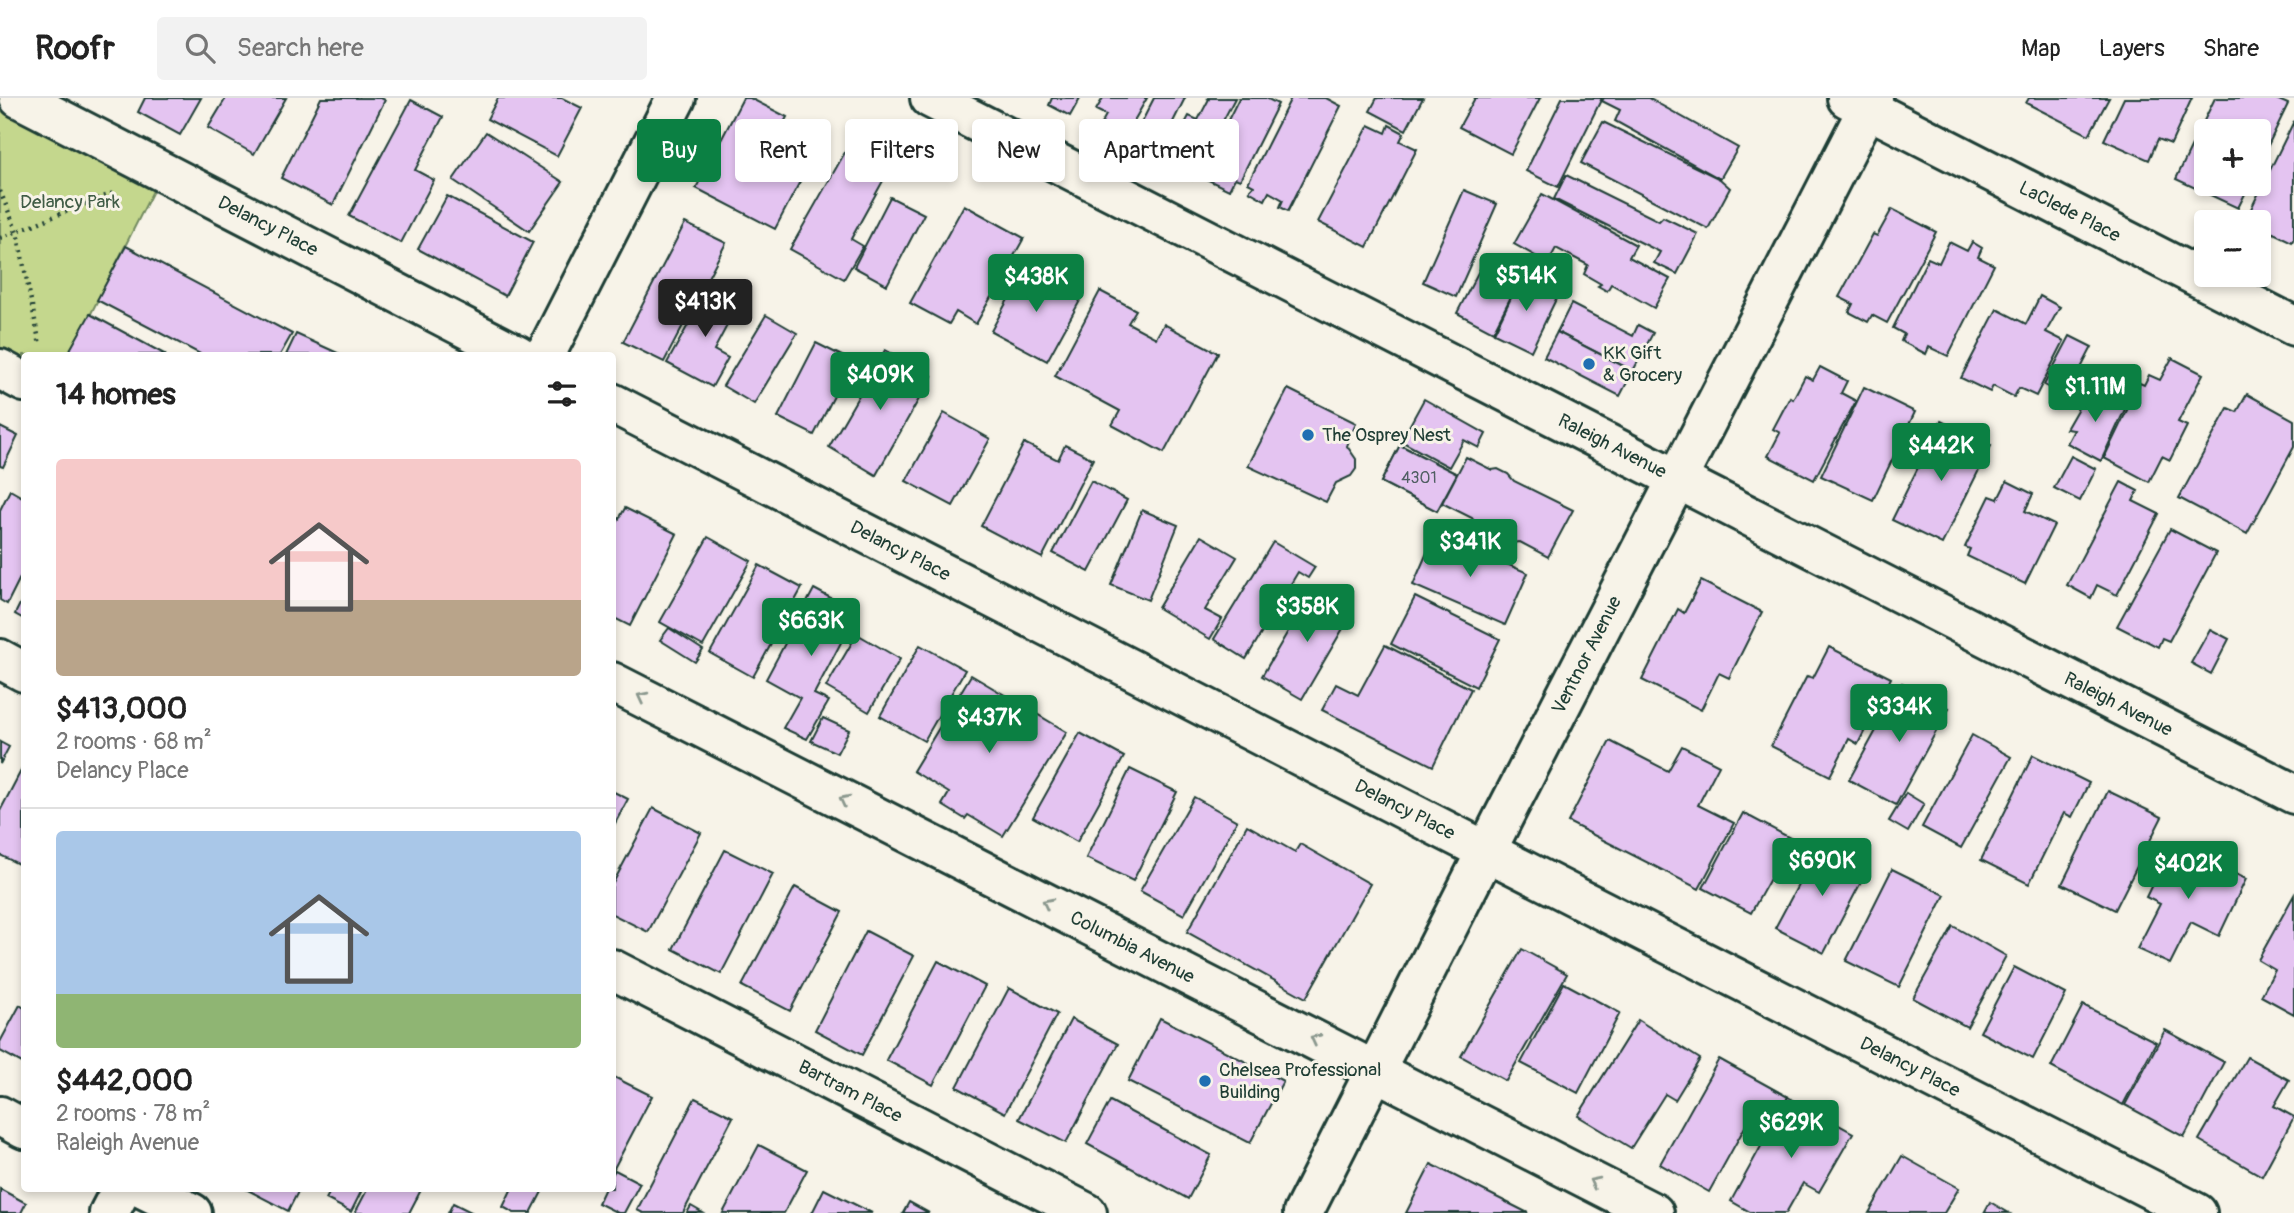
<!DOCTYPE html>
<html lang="en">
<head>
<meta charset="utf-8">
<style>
  body { margin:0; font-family:Pangolin,sans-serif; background:#f2f2f2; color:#222; height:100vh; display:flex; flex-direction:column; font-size:26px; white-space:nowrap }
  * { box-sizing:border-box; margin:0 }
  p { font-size:23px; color:#767676 }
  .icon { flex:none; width:38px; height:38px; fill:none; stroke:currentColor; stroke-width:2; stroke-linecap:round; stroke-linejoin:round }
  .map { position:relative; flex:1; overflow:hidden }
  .details { position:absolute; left:21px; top:254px; width:595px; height:840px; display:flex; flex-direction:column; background:#fff; border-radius:7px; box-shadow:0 4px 10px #0003 }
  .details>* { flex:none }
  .hud { position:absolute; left:637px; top:21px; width:665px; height:63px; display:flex; gap:14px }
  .tools { position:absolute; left:2194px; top:21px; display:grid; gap:14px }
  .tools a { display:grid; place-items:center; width:77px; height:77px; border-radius:7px; background:#fff; box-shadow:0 4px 10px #0003; font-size:35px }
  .price { position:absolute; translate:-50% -60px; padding:0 16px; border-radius:7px; background:#0b8043; color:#fff; font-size:23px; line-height:46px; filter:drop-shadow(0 2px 4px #0008) }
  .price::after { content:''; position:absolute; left:50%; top:42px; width:21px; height:16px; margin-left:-10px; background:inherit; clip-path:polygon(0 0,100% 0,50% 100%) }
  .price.current { background:#222; color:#fff }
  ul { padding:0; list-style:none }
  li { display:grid; align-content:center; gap:14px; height:371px; padding:0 35px }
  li+li { border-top:2px solid #e0e0e0 }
  li span { display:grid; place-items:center; height:217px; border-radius:7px; color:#555 }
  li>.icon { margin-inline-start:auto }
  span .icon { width:126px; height:126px; fill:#fffc; stroke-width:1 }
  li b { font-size:30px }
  h2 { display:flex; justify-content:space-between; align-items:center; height:84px; padding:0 35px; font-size:30px }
  .tag { padding:0 24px; border-radius:7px; background:#fff; box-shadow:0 4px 10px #0003; font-size:24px; line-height:63px }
  .tag.current { background:#0b8043; color:#fff }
  header { display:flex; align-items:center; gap:42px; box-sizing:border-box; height:98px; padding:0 35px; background:#fff; border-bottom:2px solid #e0e0e0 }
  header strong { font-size:33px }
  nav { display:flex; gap:38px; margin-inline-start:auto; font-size:24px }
  .search { width:490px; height:63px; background:#f2f2f2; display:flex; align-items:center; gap:18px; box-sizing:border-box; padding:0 24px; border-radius:7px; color:#767676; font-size:26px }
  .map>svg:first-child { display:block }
</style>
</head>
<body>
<header>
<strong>Roofr</strong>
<div class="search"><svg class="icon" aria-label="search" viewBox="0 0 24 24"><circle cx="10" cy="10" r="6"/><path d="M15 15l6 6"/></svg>Search here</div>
<nav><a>Map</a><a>Layers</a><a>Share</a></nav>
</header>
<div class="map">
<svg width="2294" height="1115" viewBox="0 0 2294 1115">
  <rect width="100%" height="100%" fill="#f7f3e8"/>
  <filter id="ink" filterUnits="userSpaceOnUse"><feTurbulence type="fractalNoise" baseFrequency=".0143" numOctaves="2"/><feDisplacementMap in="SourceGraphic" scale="14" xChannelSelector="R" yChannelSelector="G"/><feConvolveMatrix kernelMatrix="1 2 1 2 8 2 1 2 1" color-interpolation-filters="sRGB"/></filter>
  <g filter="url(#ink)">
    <!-- green -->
    <path fill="#c4d78d" stroke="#728a60" stroke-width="2" d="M0,0L162,75L70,257H24V284L0,271Z"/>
    <!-- building -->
    <g fill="#e4c4f1" stroke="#1f3d34" stroke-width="2">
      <path d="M145,0H201L180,37L138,14Z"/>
      <path d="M226,0H286L254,56L208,30Z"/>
      <path d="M321,0H381L385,2L333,107L281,80Z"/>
      <path d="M498,0H562L582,10L557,58L487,21Z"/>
      <path d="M743,0H750L787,19L778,36L815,55L775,131L696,90Z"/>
      <path d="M1052,0H1080L1070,18L1049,7Z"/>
      <path d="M1103,0H1147L1123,42L1100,28L1106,17L1096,12Z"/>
      <path d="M1154,0H1185L1158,54L1133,41Z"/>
      <path d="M1207,0H1235L1192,82L1163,67L1189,18L1198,22L1209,1Z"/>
      <path d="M1239,0H1266L1278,6L1240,82L1235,80L1229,92L1200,78Z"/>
      <path d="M1291,0H1326L1341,8L1288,113L1280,109L1283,102L1269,94L1265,102L1249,93L1254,88L1248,85Z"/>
      <path d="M1377,0H1423L1406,32L1370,13Z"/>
      <path d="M1475,0H1540L1511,56L1459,29Z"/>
      <path d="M1562,0H1602L1558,89L1526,73Z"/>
      <path d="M1604,0H1648L1738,50L1720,81L1615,23L1620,12L1602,3Z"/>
      <path d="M2029,0H2109L2089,37L2026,5Z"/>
      <path d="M2124,0H2192L2171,46L2158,41L2149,62L2104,42Z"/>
      <path d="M2215,0H2274L2288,6L2259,66V33H2207V86H2250L2238,110L2176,81Z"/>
      <path d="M411,2L443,19L415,72L434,82L401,145L349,118Z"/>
      <path d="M2294,23V140L2292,144L2259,128V124L2246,121Z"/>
      <path d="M1603,24L1720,81L1730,90L1708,131L1581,65Z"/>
      <path d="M1369,27L1386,35L1389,27L1404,35L1400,43L1417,51L1367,149L1318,124Z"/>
      <path d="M486,34L563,84L529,133L453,82Z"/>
      <path d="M848,49L889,72L851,141L863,148L844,181L790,151Z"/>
      <path d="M1566,77L1659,123L1663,119L1698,136L1677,176L1654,165L1660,154L1554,101Z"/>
      <path d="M1464,92L1497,106L1456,199L1423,184Z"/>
      <path d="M1542,96L1636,147L1629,159L1670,181L1654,210L1611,186L1607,193L1598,188L1601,186L1584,176L1588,167L1556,150L1548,165L1514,146Z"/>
      <path d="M447,98L533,144L505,198L418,151Z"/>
      <path d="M890,99L924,116L887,187L854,169Z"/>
      <path d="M964,107L1024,140L976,226L956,214L949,226L910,205Z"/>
      <path d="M1892,111L1936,134L1887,225L1872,217L1868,224L1849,214L1853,206L1839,199L1873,136L1877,138Z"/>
      <path d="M685,125L726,145L664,264L623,244Z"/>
      <path d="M1949,144L1967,153L1972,144L1982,150L1978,159L1994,167L1948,258L1929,249L1926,256L1901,243L1904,236L1893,230L1928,160L1939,165Z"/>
      <path d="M126,148L292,236L280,257H202L97,202Z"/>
      <path d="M1486,159L1522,177L1493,234L1457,215Z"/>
      <path d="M1026,168L1082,199L1047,263L991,233Z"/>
      <path d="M1522,177L1559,195L1531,253L1494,235Z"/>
      <path d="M709,189L739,205L714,252L728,260L712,289L667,265Z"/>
      <path d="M1100,193L1136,212L1128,225L1156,240L1164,226L1218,255L1164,355L1112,327L1120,313L1055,278Z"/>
      <path d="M2040,198L2060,209L2046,234L2064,243L2036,298L2019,290L2014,299L1993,288L1990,294L1961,280L1997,211L2026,226Z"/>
      <path d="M1571,206L1633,238L1638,227L1653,235L1633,273L1557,234Z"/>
      <path d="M90,216L166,257H67Z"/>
      <path d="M766,217L797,235L754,306L723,288Z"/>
      <path d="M1557,234L1633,273L1620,298L1544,259Z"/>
      <path d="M296,236L342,257H286Z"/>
      <path d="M2070,238L2092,249L2066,299L2044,287Z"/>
      <path d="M816,245L852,263L814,337L778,319Z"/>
      <path d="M885,252L932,278L876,377L829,349Z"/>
      <path d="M2172,260L2203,276L2178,324L2187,328L2170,362L2162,358L2149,384L2104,360L2140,285L2144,287L2149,277L2160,282Z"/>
      <path d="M1820,269L1847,283L1841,295L1856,303L1814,382L1768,358L1780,335L1773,331L1790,299L1793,301L1805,278L1813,282Z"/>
      <path d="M1864,289L1915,314L1873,402L1821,378Z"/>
      <path d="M2090,289L2126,309L2101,363L2067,345L2074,332L2066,331Z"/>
      <path d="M1288,291L1356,325L1347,348L1356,361V371L1351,378L1336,385L1326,404L1248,368Z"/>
      <path d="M2247,296L2294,322V349L2247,436L2179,400L2228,310L2237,314Z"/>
      <path d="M1424,301L1486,336L1479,350L1464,342L1449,369L1401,343Z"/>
      <path d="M944,315L990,341L953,408L906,383Z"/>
      <path d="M1941,323L1991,348L1942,446L1892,422Z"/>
      <path d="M0,329L18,338L3,369L0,368Z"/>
      <path d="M1024,345L1058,362L1065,347L1093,361L1042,460L981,428Z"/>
      <path d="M1400,347L1457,376L1437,413L1381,384Z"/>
      <path d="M1400,347L1457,376L1437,413L1381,384Z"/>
      <path d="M2071,358L2096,371L2080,403L2054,390Z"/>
      <path d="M1466,359L1492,372L1498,371L1508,376L1514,383L1573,412L1548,459L1520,444L1511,445L1476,426L1472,420L1442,405Z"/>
      <path d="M1091,383L1127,402L1089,474L1053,455Z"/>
      <path d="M2007,383L2033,396L2025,413L2054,427L2025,486L1967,458L1970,451L1965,449L1990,398L1998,401Z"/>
      <path d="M2121,384L2138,393L2133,403L2159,416L2117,497L2097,487L2091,500L2067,487Z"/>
      <path d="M10,392L24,400V472L7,506L0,502V412Z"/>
      <path d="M625,410L677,436L630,528L612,519V434Z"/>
      <path d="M1142,412L1178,427L1148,502L1111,487Z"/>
      <path d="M2170,431L2216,455L2169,543L2162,540L2158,549L2117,528Z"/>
      <path d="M1435,436L1528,475L1505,527L1413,487Z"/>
      <path d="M1201,438L1237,459L1205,512L1222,521L1210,541L1158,510Z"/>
      <path d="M708,439L751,463L703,548L660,524Z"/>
      <path d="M1273,444L1315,469L1308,480L1298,474L1246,561L1214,541Z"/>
      <path d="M759,467L802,490L753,579L710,555Z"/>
      <path d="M1701,483L1762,514L1729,580L1719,575L1701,612L1642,582L1678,511L1684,515Z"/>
      <path d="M814,491L857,514L814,596L829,603L807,641L783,630L800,600L766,581Z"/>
      <path d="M1312,492L1352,515L1302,601L1262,578Z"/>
      <path d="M24,498V521L15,516Z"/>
      <path d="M1415,499L1500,541L1476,589L1391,546Z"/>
      <path d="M669,530L703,552L695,564L660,542Z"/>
      <path d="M2210,531L2229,541L2211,576L2191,565Z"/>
      <path d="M857,536L900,561L869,614L826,589Z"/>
      <path d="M920,547L965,572L924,643L880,618Z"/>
      <path d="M1385,547L1471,591L1433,668L1322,612L1336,586L1358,597Z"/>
      <path d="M1829,549L1891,580L1858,646L1849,641L1830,678L1771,648L1807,578L1813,580Z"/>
      <path d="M971,577L1067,634L1003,738L968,717L965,721L942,707L949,695L913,673Z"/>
      <path d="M1902,585L1949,610L1896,707L1849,682Z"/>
      <path d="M823,620L849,632L837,655L811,643Z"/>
      <path d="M1080,635L1124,659L1077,744L1033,719Z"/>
      <path d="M1972,637L2011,659L1961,750L1922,729Z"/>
      <path d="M1610,643L1668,673L1682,648L1719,667L1698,707L1734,725L1699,791L1568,724Z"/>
      <path d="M0,644L9,649L0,666Z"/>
      <path d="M2033,657L2089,685L2072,719L2064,715L2029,786L1981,762Z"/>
      <path d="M24,667V769L0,757V713Z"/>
      <path d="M1130,671L1177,694L1133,783L1086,760Z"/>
      <path d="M612,693L628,701L612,731Z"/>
      <path d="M2108,693L2162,719L2115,812L2062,786Z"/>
      <path d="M1906,695L1924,706L1908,734L1889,723Z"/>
      <path d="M1194,699L1237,723L1184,817L1140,793Z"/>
      <path d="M653,710L701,735L648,834L612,816V787Z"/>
      <path d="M1743,715L1792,741L1751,815L1703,790Z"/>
      <path d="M1247,727L1295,754L1300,746L1370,786L1306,900L1187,834Z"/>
      <path d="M1821,744L1869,769L1824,855L1775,830Z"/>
      <path d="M2172,745L2246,781L2219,838L2191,824L2170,866L2137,851L2160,806L2146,799Z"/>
      <path d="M725,752L773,776L721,876L673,851Z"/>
      <path d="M1892,771L1945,797L1899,889L1846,863Z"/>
      <path d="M795,789L842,814L790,913L742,888Z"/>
      <path d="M2294,797V916L2261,898L2275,872L2258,862Z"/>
      <path d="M1953,828L2006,858L1967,929L1913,900Z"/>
      <path d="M866,833L914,858L862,957L815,932Z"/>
      <path d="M1522,851L1567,876L1506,983L1461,958Z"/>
      <path d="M938,863L985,888L933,987L886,962Z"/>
      <path d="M2014,869L2066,896L2033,961L1980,934Z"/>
      <path d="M1564,885L1620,915L1578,995L1521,965Z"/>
      <path d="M1009,890L1057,916L1005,1015L957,989Z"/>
      <path d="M20,907L24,910V966L0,953V944Z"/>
      <path d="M2083,907L2156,944L2123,1007L2051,969Z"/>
      <path d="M1160,920L1283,983L1250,1045L1128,983Z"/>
      <path d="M1071,921L1118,946L1066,1045L1019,1021Z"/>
      <path d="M1638,922L1700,961L1675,1002L1665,996L1631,1050L1578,1018Z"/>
      <path d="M2165,932L2224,964L2184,1039L2125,1007Z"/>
      <path d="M2247,959L2289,982L2274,1008L2294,1019L2262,1078L2199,1042Z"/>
      <path d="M1719,961L1788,999L1772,1029L1751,1018L1709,1094L1660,1066Z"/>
      <path d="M612,978L652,998L612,1074Z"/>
      <path d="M1788,999L1853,1035L1819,1094L1803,1085L1786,1115H1752L1731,1103Z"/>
      <path d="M695,1000L733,1019L683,1115H643L637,1112Z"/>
      <path d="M1110,1003L1211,1057L1188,1101L1087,1046Z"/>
      <path d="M759,1047L807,1072L784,1115H723Z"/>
      <path d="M1902,1058L1959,1090L1944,1115H1869Z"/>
      <path d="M1431,1066L1528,1115H1406Z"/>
      <path d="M615,1072L640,1085L624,1115H618L598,1105L605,1090H612V1077Z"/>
      <path d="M244,1090H300L288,1113Z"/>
      <path d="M332,1090H363L351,1114L326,1101Z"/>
      <path d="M368,1090H422L409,1115H355Z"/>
      <path d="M512,1090H544L531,1115H514L503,1109Z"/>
      <path d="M0,1091L26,1105L21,1115H0Z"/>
      <path d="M824,1091L872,1115H812Z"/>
      <path d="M909,1104L929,1115H903Z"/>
      <path d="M1990,1104L2009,1115H1984Z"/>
      <path d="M453,1105L473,1115H448Z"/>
      <path d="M691,1108L703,1115H687Z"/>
    </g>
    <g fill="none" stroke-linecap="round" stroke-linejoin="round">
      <defs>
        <g id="minor">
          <path id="s1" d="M19,0L518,257"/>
          <path id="s2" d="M930,0L2294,696"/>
          <path id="s3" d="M1847,0L2294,228"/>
          <path d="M545,257L676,0"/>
          <path d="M0,271L24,284"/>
          <path id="s4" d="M612,305L1425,722L2197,1115"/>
          <path d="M0,561L24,574"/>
          <path id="s5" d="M612,584L1654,1115"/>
          <path id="s6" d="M612,871L1087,1115"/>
          <path d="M0,1018L24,1031"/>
          <path d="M142,1090L192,1115"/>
          <path d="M109,1115L122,1090"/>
        </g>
        <g id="major">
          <path id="s7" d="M1303,1115L1504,718L1873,0"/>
        </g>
      </defs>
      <!-- minor casing -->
      <use href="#minor" stroke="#1f3d34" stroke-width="44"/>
      <!-- major casing -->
      <use href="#major" stroke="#1f3d34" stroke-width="44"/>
      <!-- path -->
      <g stroke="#1f3d34" stroke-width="4.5" stroke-dasharray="2 5" stroke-linecap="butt">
        <path d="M0,93L17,134L40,247"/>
        <path d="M0,140L113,95"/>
      </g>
      <!-- minor -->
      <use href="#minor" stroke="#f7f3e8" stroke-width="38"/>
      <!-- major -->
      <use href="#major" stroke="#f7f3e8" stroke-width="38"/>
    </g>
    <!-- one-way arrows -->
    <defs><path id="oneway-chevron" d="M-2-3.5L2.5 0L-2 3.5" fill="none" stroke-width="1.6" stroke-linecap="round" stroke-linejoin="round" transform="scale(1.75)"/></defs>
    <g stroke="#8b988e">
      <use href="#oneway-chevron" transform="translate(642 599) rotate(-153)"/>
      <use href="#oneway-chevron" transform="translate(844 702) rotate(-153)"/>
      <use href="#oneway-chevron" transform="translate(1047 805) rotate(-153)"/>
      <use href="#oneway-chevron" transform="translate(1315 941) rotate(-153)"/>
      <use href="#oneway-chevron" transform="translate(1594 1084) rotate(-153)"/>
    </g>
  </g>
  <!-- markers -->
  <g fill="#1f6fb2" stroke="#f7f3e8" stroke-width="2.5">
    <circle cx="1589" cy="266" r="7"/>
    <circle cx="1308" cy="337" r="7"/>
    <circle cx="1205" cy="983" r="7"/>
  </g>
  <g text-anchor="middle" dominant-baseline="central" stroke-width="6" stroke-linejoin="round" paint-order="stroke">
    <!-- number labels -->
    <g font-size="16" fill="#505f63">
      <text x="1419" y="380">4301</text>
    </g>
    <!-- park labels -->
    <g font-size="19" fill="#405c46" stroke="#f7f3e8">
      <text x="70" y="104">Delancy Park</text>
    </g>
    <!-- street labels -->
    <g font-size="19" fill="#1f3d34" stroke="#f7f3e8">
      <text stroke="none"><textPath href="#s3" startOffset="250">LaClede Place</textPath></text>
      <text stroke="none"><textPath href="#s1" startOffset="280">Delancy Place</textPath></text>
      <text stroke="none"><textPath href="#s2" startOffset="766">Raleigh Avenue</textPath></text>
      <text stroke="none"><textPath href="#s4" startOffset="324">Delancy Place</textPath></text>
      <text stroke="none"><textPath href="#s7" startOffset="626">Ventnor Avenue</textPath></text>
      <text stroke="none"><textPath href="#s2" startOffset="1334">Raleigh Avenue</textPath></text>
      <text stroke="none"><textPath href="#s4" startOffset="891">Delancy Place</textPath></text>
      <text stroke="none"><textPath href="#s5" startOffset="584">Columbia Avenue</textPath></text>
      <text stroke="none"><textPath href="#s4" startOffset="1458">Delancy Place</textPath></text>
      <text stroke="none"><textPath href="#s6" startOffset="268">Bartram Place</textPath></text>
    </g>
    <!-- poi labels -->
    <g font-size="19" fill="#1f3d34" stroke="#f7f3e8" text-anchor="start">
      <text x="1603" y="255">KK Gift<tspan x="1603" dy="22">&amp; Grocery</tspan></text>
      <text x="1322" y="337">The Osprey Nest</text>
      <text x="1219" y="972">Chelsea Professional<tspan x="1219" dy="22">Building</tspan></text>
    </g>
  </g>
</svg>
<div class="tools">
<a>+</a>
<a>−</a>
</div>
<b class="price" style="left:1526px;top:215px">$514K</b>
<b class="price" style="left:1036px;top:216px">$438K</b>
<b class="price current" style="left:705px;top:241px">$413K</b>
<b class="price" style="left:880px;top:314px">$409K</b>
<b class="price" style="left:2095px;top:326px">$1.11M</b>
<b class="price" style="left:1941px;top:385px">$442K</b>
<b class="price" style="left:1470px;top:481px">$341K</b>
<b class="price" style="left:1307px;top:546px">$358K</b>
<b class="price" style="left:811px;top:560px">$663K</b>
<b class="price" style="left:1899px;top:646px">$334K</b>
<b class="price" style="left:989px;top:657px">$437K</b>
<b class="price" style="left:1822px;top:800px">$690K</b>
<b class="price" style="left:2188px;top:803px">$402K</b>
<b class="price" style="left:1791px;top:1062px">$629K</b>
<div class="hud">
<a class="tag current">Buy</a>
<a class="tag">Rent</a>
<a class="tag">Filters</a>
<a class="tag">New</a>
<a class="tag">Apartment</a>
</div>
<section class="details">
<h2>14 homes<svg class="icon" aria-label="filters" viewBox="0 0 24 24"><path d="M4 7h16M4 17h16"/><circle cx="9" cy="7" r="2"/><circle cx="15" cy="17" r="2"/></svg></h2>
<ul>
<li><span style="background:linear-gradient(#f6c9c9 65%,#b9a48a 0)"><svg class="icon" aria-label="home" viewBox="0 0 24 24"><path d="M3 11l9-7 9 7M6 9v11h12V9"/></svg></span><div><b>$413,000</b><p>2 rooms · 68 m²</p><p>Delancy Place</p></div></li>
<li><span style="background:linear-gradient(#a9c7e8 75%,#8fb573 0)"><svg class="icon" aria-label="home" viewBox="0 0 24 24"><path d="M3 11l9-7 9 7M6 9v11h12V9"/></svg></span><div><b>$442,000</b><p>2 rooms · 78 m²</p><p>Raleigh Avenue</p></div></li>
</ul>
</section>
</div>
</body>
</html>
